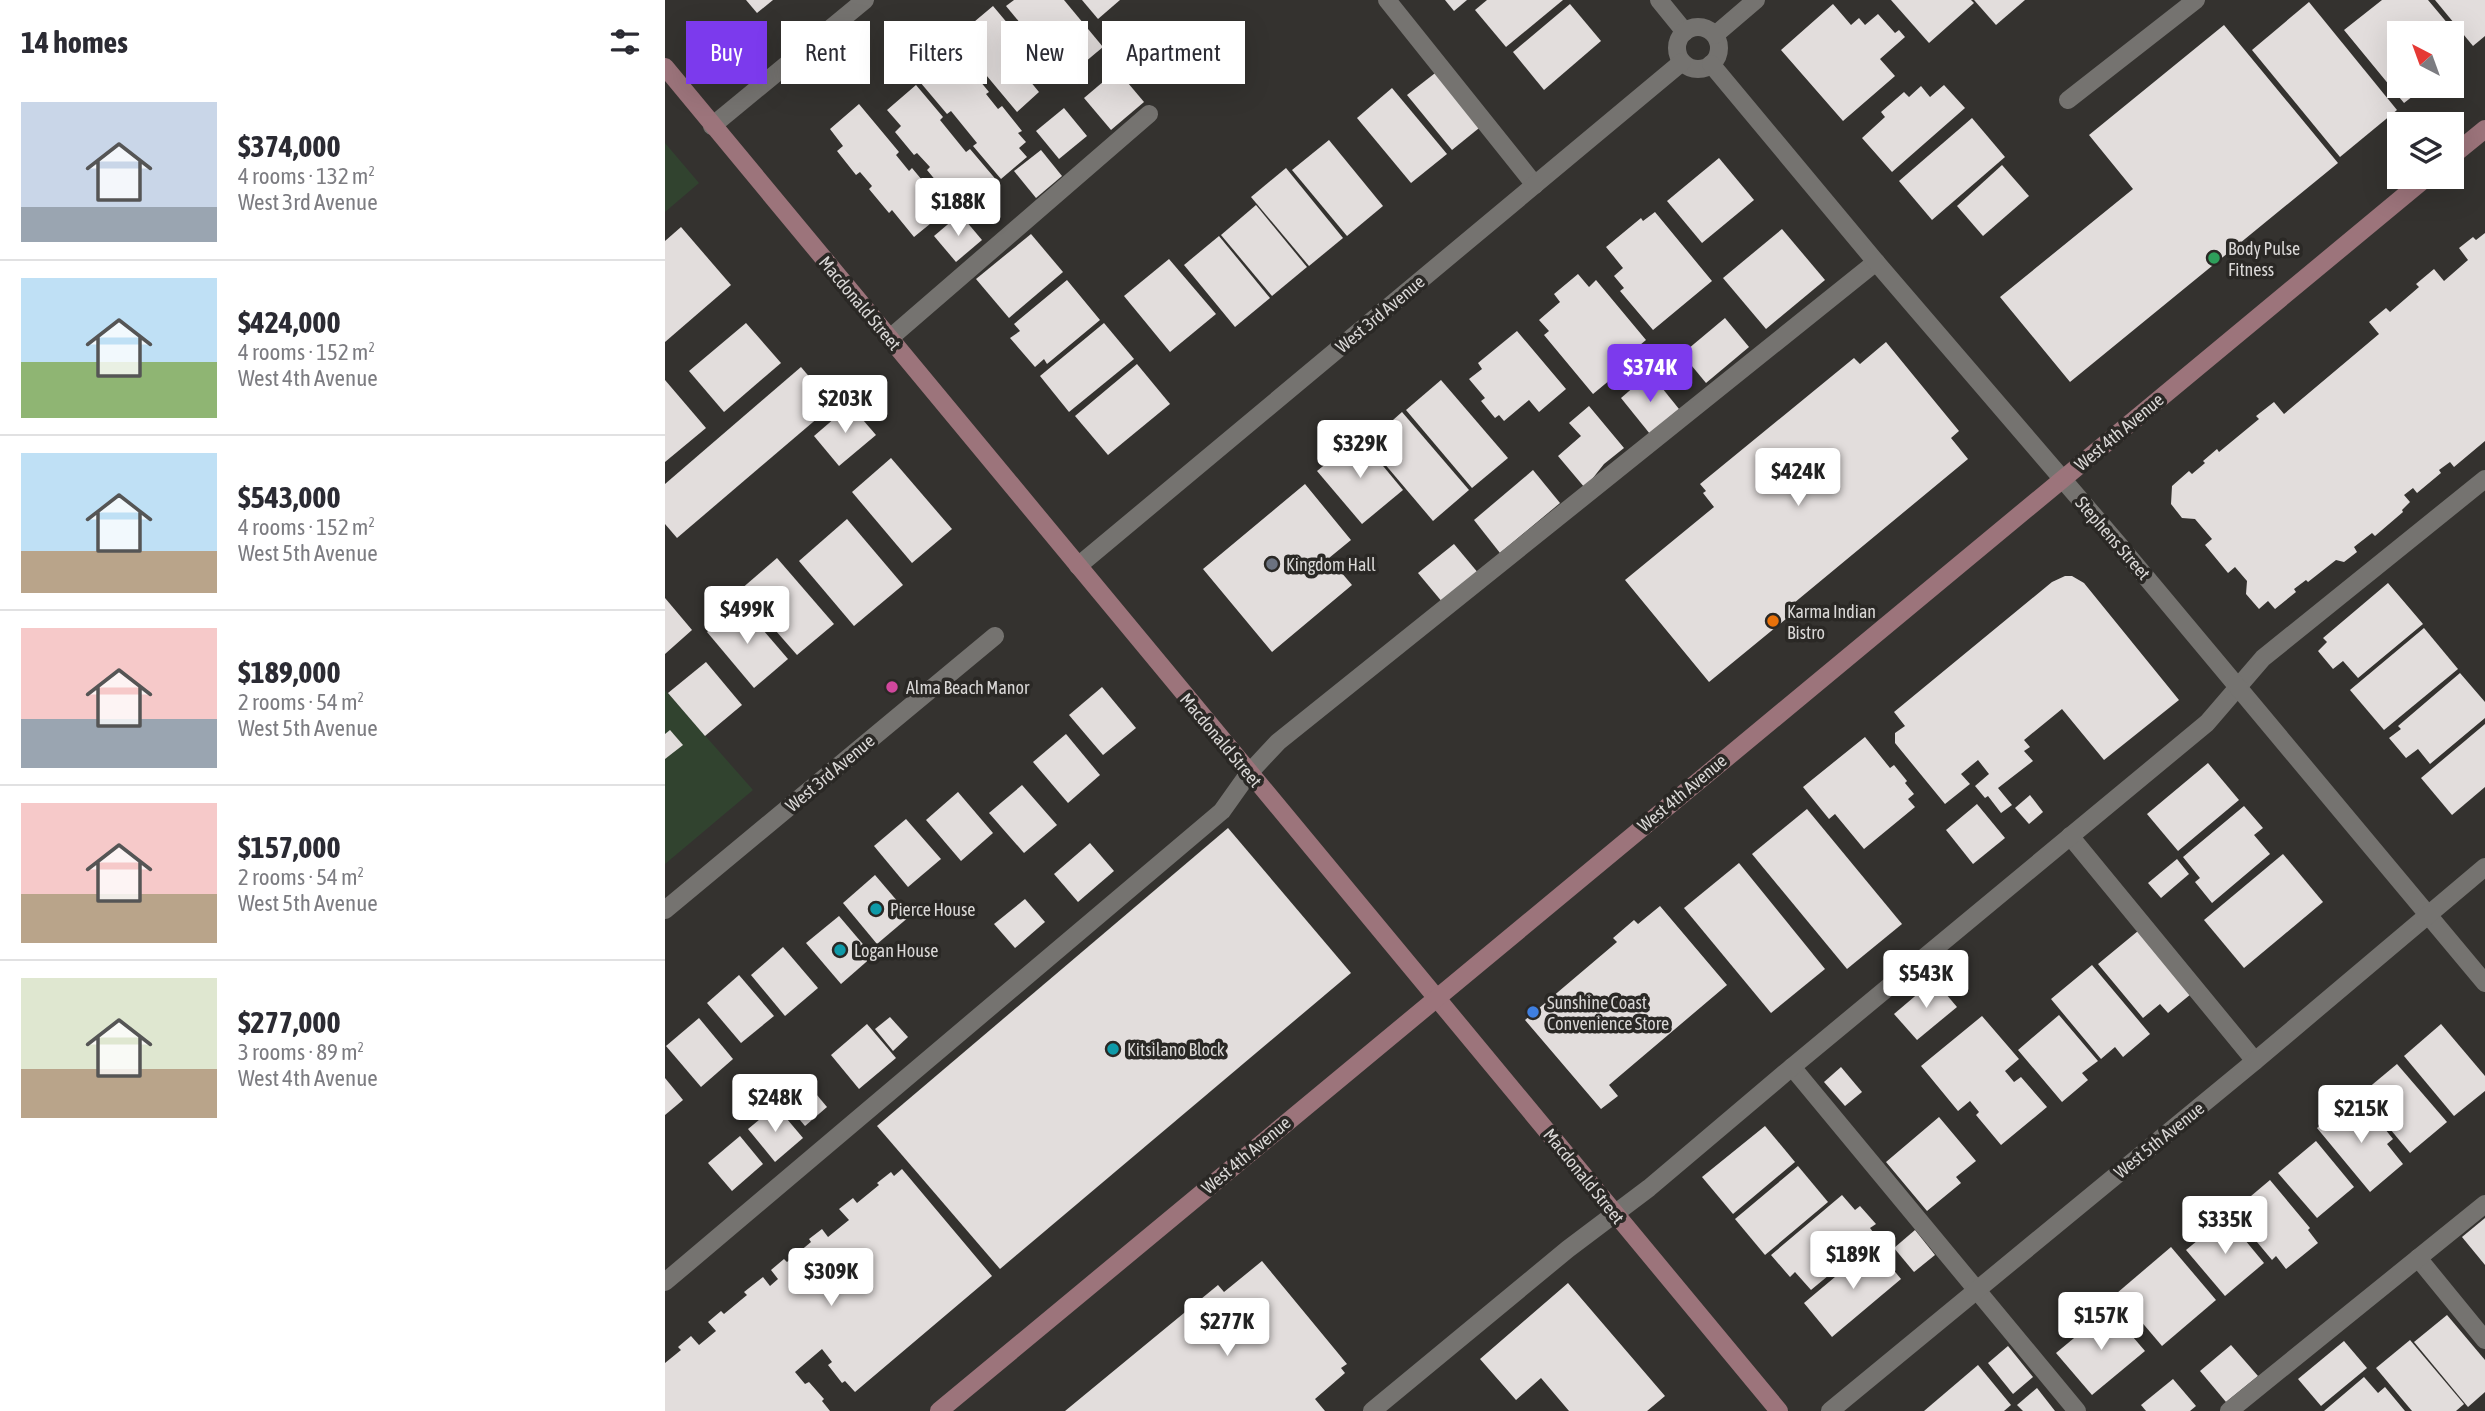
<!DOCTYPE html>
<html lang="en">
<head>
<meta charset="utf-8">
<style>
  body { margin:0; font-family:"Asap Condensed",sans-serif; background:#f7f7f7; color:#2b2b33; height:100vh; display:flex; flex-direction:column; font-size:26px; white-space:nowrap }
  * { box-sizing:border-box; margin:0 }
  p { font-size:23px; color:#7c7c81 }
  .icon { flex:none; width:38px; height:38px; fill:none; stroke:currentColor; stroke-width:2; stroke-linecap:round; stroke-linejoin:round }
  .map { position:relative; flex:1; overflow:hidden }
  .side { display:flex; flex-direction:column; background:#fff; width:665px }
  .side>* { flex:none }
  .top-card { position:absolute; left:21px; top:21px; width:665px; height:63px; display:flex; gap:14px }
  .needle { width:46px; rotate:319deg }
  .controls { position:absolute; left:1722px; top:21px; display:grid; gap:14px }
  .controls a { display:grid; place-items:center; width:77px; height:77px; border-radius:0px; background:#fff; box-shadow:0 7px 28px #0002; font-size:35px }
  .price { position:absolute; translate:-50% -60px; padding:0 16px; border-radius:7px; background:#fff; color:#222; font-size:23px; line-height:46px; filter:drop-shadow(0 2px 4px #0008) }
  .price::after { content:''; position:absolute; left:50%; top:42px; width:21px; height:16px; margin-left:-10px; background:inherit; clip-path:polygon(0 0,100% 0,50% 100%) }
  .price.selected { background:#7c3aed; color:#fff }
  ul { padding:0; list-style:none }
  li { display:flex; align-items:center; gap:21px; height:175px; padding:0 21px }
  li+li { border-top:2px solid #e1e1e2 }
  li span { display:grid; place-items:center; flex:none; width:196px; height:140px; border-radius:0px; color:#555 }
  li>.icon { margin-inline-start:auto }
  span .icon { width:84px; height:84px; fill:#fffc; stroke-width:1 }
  li b { font-size:30px }
  h2 { display:flex; justify-content:space-between; align-items:center; height:84px; padding:0 21px; font-size:30px }
  .chip { padding:0 24px; border-radius:0px; background:#fff; box-shadow:0 7px 28px #0002; font-size:24px; line-height:63px }
  .chip.selected { background:#7c3aed; color:#fff }
  main { display:flex; flex:1; min-height:0 }
  .map>svg:first-child { display:block }
</style>
</head>
<body>
<main>
<section class="side">
<h2>14 homes<svg class="icon" aria-label="filters" viewBox="0 0 24 24"><path d="M4 7h16M4 17h16"/><circle cx="9" cy="7" r="2"/><circle cx="15" cy="17" r="2"/></svg></h2>
<ul>
<li><span style="background:linear-gradient(#c9d6e8 75%,#9aa5b1 0)"><svg class="icon" aria-label="home" viewBox="0 0 24 24"><path d="M3 11l9-7 9 7M6 9v11h12V9"/></svg></span><div><b>$374,000</b><p>4 rooms · 132 m²</p><p>West 3rd Avenue</p></div></li>
<li><span style="background:linear-gradient(#bfe0f5 60%,#8fb573 0)"><svg class="icon" aria-label="home" viewBox="0 0 24 24"><path d="M3 11l9-7 9 7M6 9v11h12V9"/></svg></span><div><b>$424,000</b><p>4 rooms · 152 m²</p><p>West 4th Avenue</p></div></li>
<li><span style="background:linear-gradient(#bfe0f5 70%,#b9a48a 0)"><svg class="icon" aria-label="home" viewBox="0 0 24 24"><path d="M3 11l9-7 9 7M6 9v11h12V9"/></svg></span><div><b>$543,000</b><p>4 rooms · 152 m²</p><p>West 5th Avenue</p></div></li>
<li><span style="background:linear-gradient(#f6c9c9 65%,#9aa5b1 0)"><svg class="icon" aria-label="home" viewBox="0 0 24 24"><path d="M3 11l9-7 9 7M6 9v11h12V9"/></svg></span><div><b>$189,000</b><p>2 rooms · 54 m²</p><p>West 5th Avenue</p></div></li>
<li><span style="background:linear-gradient(#f6c9c9 65%,#b9a48a 0)"><svg class="icon" aria-label="home" viewBox="0 0 24 24"><path d="M3 11l9-7 9 7M6 9v11h12V9"/></svg></span><div><b>$157,000</b><p>2 rooms · 54 m²</p><p>West 5th Avenue</p></div></li>
<li><span style="background:linear-gradient(#dfe7d0 65%,#b9a48a 0)"><svg class="icon" aria-label="home" viewBox="0 0 24 24"><path d="M3 11l9-7 9 7M6 9v11h12V9"/></svg></span><div><b>$277,000</b><p>3 rooms · 89 m²</p><p>West 4th Avenue</p></div></li>
</ul>
</section>
<div class="map">
<svg width="1820" height="1411" viewBox="0 0 1820 1411">
  <rect width="100%" height="100%" fill="#34322f"/>
  <!-- green -->
  <g fill="#31432f">
    <path d="M0,143L34,183L0,212Z"/>
    <path d="M0,690L88,790L0,864Z"/>
  </g>
  <!-- building -->
  <g fill="#e2dddc">
    <path d="M81,0H108L92,13Z"/>
    <path d="M349,0H399L438,47L401,78L341,6Z"/>
    <path d="M417,0H455L433,19Z"/>
    <path d="M780,0H802L789,11Z"/>
    <path d="M822,0H898L841,47L810,10Z"/>
    <path d="M1226,0H1306L1309,3L1264,43Z"/>
    <path d="M1309,0H1360L1331,25Z"/>
    <path d="M1717,0H1763L1784,25L1775,33H1734V86H1761L1739,103L1679,30Z"/>
    <path d="M1770,0H1820V36L1808,46Z"/>
    <path d="M1644,2L1732,110L1675,157L1587,50Z"/>
    <path d="M905,4L936,41L879,90L848,52Z"/>
    <path d="M1168,4L1186,25L1194,18L1200,25L1213,14L1230,33L1234,30L1240,37L1215,59L1230,76L1178,121L1116,50Z"/>
    <path d="M328,6L365,50L350,63L374,92L352,112L296,45L309,34L303,27Z"/>
    <path d="M1559,25L1673,163L1405,382L1335,297L1468,189L1424,135Z"/>
    <path d="M284,58L298,74L305,69L324,92L321,94L333,109L337,106L357,131L353,133L361,142L354,148L362,157L336,179L308,146L312,143L286,111L282,114L255,82Z"/>
    <path d="M452,70L479,102L446,130L419,98Z"/>
    <path d="M774,70L819,124L787,150L742,95Z"/>
    <path d="M251,85L278,117L275,120L301,152L305,149L333,182L306,203L298,194L292,200L285,191L282,194L262,170L265,167L252,153L249,155L230,132L236,126L222,110Z"/>
    <path d="M1279,85L1300,108L1227,172L1197,138L1220,117L1216,112L1239,92L1244,97L1256,86L1265,97Z"/>
    <path d="M727,88L782,154L746,183L692,118Z"/>
    <path d="M194,104L234,152L231,155L244,171L247,168L282,210L249,237L227,210L224,213L204,189L207,186L195,172L191,175L172,151L178,146L165,129Z"/>
    <path d="M399,108L422,136L394,159L371,131Z"/>
    <path d="M1307,118L1340,157L1267,220L1234,181Z"/>
    <path d="M664,140L718,206L682,236L627,170Z"/>
    <path d="M376,150L397,176L371,198L349,171Z"/>
    <path d="M1054,158L1089,200L1037,243L1002,201Z"/>
    <path d="M1337,165L1364,196L1318,236L1292,206Z"/>
    <path d="M621,168L678,238L644,266L586,197Z"/>
    <path d="M591,205L642,267L607,296L556,235Z"/>
    <path d="M990,212L1047,281L988,330L955,291L959,288L949,276L958,268L941,247L976,218L978,221Z"/>
    <path d="M295,214L317,240L291,262L269,236Z"/>
    <path d="M16,227L66,285L0,342V241Z"/>
    <path d="M1117,229L1160,280L1101,329L1058,278Z"/>
    <path d="M1820,233V441L1789,467L1785,462L1774,470L1776,473L1752,493L1748,488L1739,495L1745,502L1737,510L1738,512L1710,536L1707,533L1689,547L1692,552L1679,562L1671,560L1643,582L1641,580L1629,589L1631,592L1610,609L1603,601L1594,609L1581,594L1582,581L1570,567L1563,573L1540,545L1547,539L1530,519L1517,518L1506,504L1507,486L1524,471L1527,474L1540,463L1538,461L1552,449L1554,452L1594,419L1591,416L1609,402L1619,414L1714,334L1704,322L1721,308L1725,312L1754,287L1751,284L1769,269L1779,281L1803,260L1794,248L1808,237L1811,240Z"/>
    <path d="M366,234L398,272L344,318L311,279Z"/>
    <path d="M554,236L605,298L570,327L519,265Z"/>
    <path d="M504,259L551,314L505,352L459,296Z"/>
    <path d="M913,274L924,287L931,280L981,340L952,364L957,370L928,394L879,335L884,331L874,320L895,302L889,294Z"/>
    <path d="M402,280L435,320L382,364L379,359L370,367L345,338L355,331L349,324Z"/>
    <path d="M1060,318L1084,347L1041,383L1017,354Z"/>
    <path d="M81,323L116,363L59,412L24,371Z"/>
    <path d="M439,323L469,359L404,412L375,376Z"/>
    <path d="M852,331L901,389L874,412L864,400L839,421L834,415L830,418L816,401L820,398L804,379L817,369L813,363Z"/>
    <path d="M1221,342L1294,431L1286,438L1303,459L1129,603L1133,609L1044,682L960,580L1049,507L1038,493L1041,491L1035,484L1189,358L1195,364Z"/>
    <path d="M472,364L505,404L443,455L410,416Z"/>
    <path d="M136,367L168,405L12,538L0,524V484Z"/>
    <path d="M985,373L1014,409L985,434L956,398Z"/>
    <path d="M0,380L41,428L0,462Z"/>
    <path d="M776,380L843,458L807,488L741,410Z"/>
    <path d="M185,405L211,435L174,466L149,436Z"/>
    <path d="M924,406L959,448L939,464L920,488L893,456L916,436L904,423Z"/>
    <path d="M737,412L804,490L768,521L702,443Z"/>
    <path d="M694,437L738,490L697,524L652,471Z"/>
    <path d="M226,458L287,529L247,563L187,492Z"/>
    <path d="M868,470L895,503L835,553L809,520Z"/>
    <path d="M640,484L686,540L664,558L687,585L607,652L538,569Z"/>
    <path d="M182,519L238,585L189,626L134,561Z"/>
    <path d="M789,544L814,574L778,603L753,573Z"/>
    <path d="M112,558L169,624L132,655L75,590Z"/>
    <path d="M1400,576H1407L1419,583L1514,700L1439,760L1397,709L1359,740L1365,747L1359,751L1368,761L1333,788L1347,805L1336,813L1323,796L1320,798L1310,786L1324,774L1313,760L1296,774L1305,784L1280,804L1230,743V733L1240,726L1229,712L1387,582Z"/>
    <path d="M1723,583L1758,624L1693,678L1678,661L1668,669L1653,651L1662,642L1658,638Z"/>
    <path d="M0,598L27,630L0,654Z"/>
    <path d="M75,603L123,659L89,688L42,632Z"/>
    <path d="M1759,628L1793,669L1719,730L1685,690Z"/>
    <path d="M41,662L77,705L40,736L3,693Z"/>
    <path d="M1795,673L1820,702V718L1765,764L1753,749L1741,758L1724,738L1736,729L1733,726Z"/>
    <path d="M437,687L471,728L438,755L404,715Z"/>
    <path d="M1820,724V787L1787,815L1756,778Z"/>
    <path d="M5,730L18,745L0,759V734Z"/>
    <path d="M401,734L435,775L403,803L368,762Z"/>
    <path d="M1200,737L1225,768L1229,765L1242,781L1240,783L1249,794L1243,799L1250,807L1199,849L1170,814L1164,819L1138,787Z"/>
    <path d="M1543,763L1574,800L1513,851L1482,814Z"/>
    <path d="M357,785L392,825L359,853L324,813Z"/>
    <path d="M293,792L328,833L296,861L261,820Z"/>
    <path d="M1365,795L1378,812L1364,824L1350,808Z"/>
    <path d="M1312,804L1340,838L1308,864L1281,830Z"/>
    <path d="M1579,806L1598,828L1589,835L1605,854L1547,903L1530,882L1535,878L1518,857Z"/>
    <path d="M1142,809L1237,924L1182,969L1087,854Z"/>
    <path d="M241,819L276,859L243,887L209,846Z"/>
    <path d="M563,828L686,973L335,1269L212,1126Z"/>
    <path d="M425,843L449,871L413,902L389,874Z"/>
    <path d="M1618,854L1658,902L1579,968L1539,920Z"/>
    <path d="M1512,859L1524,874L1496,898L1483,883Z"/>
    <path d="M1074,863L1160,969L1106,1013L1019,908Z"/>
    <path d="M210,875L245,916L212,944L178,903Z"/>
    <path d="M360,899L380,922L350,948L329,924Z"/>
    <path d="M995,906L1062,985L944,1085L953,1096L936,1109L860,1020L952,942L948,938L969,920L973,924Z"/>
    <path d="M174,916L208,956L176,984L141,943Z"/>
    <path d="M1473,931L1526,994L1503,1013L1495,1004L1478,1018L1433,964Z"/>
    <path d="M118,947L153,988L120,1016L86,975Z"/>
    <path d="M1427,965L1485,1034L1458,1057L1450,1047L1436,1059L1386,999Z"/>
    <path d="M74,975L109,1016L76,1043L42,1003Z"/>
    <path d="M1269,980L1292,1007L1252,1040L1229,1014Z"/>
    <path d="M1394,1015L1433,1061L1417,1073L1423,1080L1397,1102L1353,1050Z"/>
    <path d="M1317,1016L1354,1059L1340,1071L1349,1082L1356,1077L1382,1107L1336,1145L1311,1115L1314,1112L1305,1101L1293,1111L1256,1066Z"/>
    <path d="M225,1017L243,1037L228,1051L210,1029Z"/>
    <path d="M34,1018L68,1059L36,1087L1,1046Z"/>
    <path d="M202,1024L231,1058L194,1089L166,1055Z"/>
    <path d="M1776,1024L1820,1076V1091L1789,1116L1739,1056Z"/>
    <path d="M1732,1064L1782,1122L1745,1153L1696,1094Z"/>
    <path d="M1176,1067L1197,1092L1180,1106L1159,1082Z"/>
    <path d="M0,1078L18,1100L0,1115Z"/>
    <path d="M141,1082L162,1107L140,1126L119,1101Z"/>
    <path d="M1685,1100L1705,1125L1712,1119L1728,1139L1722,1144L1738,1164L1705,1192L1652,1128Z"/>
    <path d="M111,1106L138,1138L110,1162L83,1129Z"/>
    <path d="M1274,1117L1311,1161L1291,1177L1296,1183L1262,1211L1221,1162Z"/>
    <path d="M1100,1126L1130,1162L1068,1214L1037,1177Z"/>
    <path d="M75,1136L98,1164L67,1191L43,1163Z"/>
    <path d="M1651,1141L1689,1187L1652,1218L1613,1173Z"/>
    <path d="M1133,1166L1163,1202L1100,1255L1070,1219Z"/>
    <path d="M237,1169L327,1276L190,1392L180,1381L177,1383L163,1365L167,1362L157,1349L130,1372L140,1384L144,1382L159,1399L157,1401L165,1411H0V1363L16,1350L13,1347L26,1336L34,1345L51,1331L43,1322L56,1311L59,1314L82,1295L79,1292L98,1277L105,1286L113,1279L106,1270L119,1259L122,1262L146,1242L144,1239L157,1229L163,1237L184,1220L174,1209L188,1198L192,1203L214,1185L212,1183L226,1172L229,1176Z"/>
    <path d="M1605,1180L1645,1228L1643,1230L1653,1243L1621,1269L1611,1256L1607,1260L1567,1212Z"/>
    <path d="M1177,1195L1190,1210L1195,1206L1211,1224L1205,1228L1211,1236L1146,1290L1130,1272L1125,1277L1106,1255Z"/>
    <path d="M1561,1217L1599,1263L1560,1296L1521,1250Z"/>
    <path d="M1820,1218V1265L1797,1237Z"/>
    <path d="M1250,1230L1270,1255L1249,1272L1229,1248Z"/>
    <path d="M1208,1245L1236,1279L1167,1337L1139,1303Z"/>
    <path d="M1506,1247L1551,1300L1497,1346L1452,1293Z"/>
    <path d="M597,1261L682,1364L676,1368L680,1373L650,1399L660,1411H400L553,1285L559,1292Z"/>
    <path d="M903,1283L1000,1396L982,1411H904L876,1378L851,1400L815,1359Z"/>
    <path d="M1444,1309L1480,1351L1427,1395L1391,1353Z"/>
    <path d="M1782,1315L1820,1360V1392L1803,1407L1749,1342Z"/>
    <path d="M1745,1340L1799,1404L1791,1411H1747L1711,1368Z"/>
    <path d="M1679,1341L1702,1368L1656,1406L1633,1379Z"/>
    <path d="M1566,1345L1593,1376L1561,1402L1535,1371Z"/>
    <path d="M1343,1346L1368,1377L1348,1394L1323,1363Z"/>
    <path d="M1313,1365L1346,1405L1339,1411H1259Z"/>
    <path d="M1699,1377L1713,1393L1720,1387L1740,1411H1659Z"/>
    <path d="M1508,1379L1531,1406L1525,1411H1481L1476,1405Z"/>
    <path d="M1372,1388L1390,1411H1358L1352,1405Z"/>
  </g>
  <g fill="none" stroke-linecap="round" stroke-linejoin="round">
    <!-- lane -->
    <g stroke="#757370" stroke-width="18">
      <path d="M722,0L870,185"/>
      <path d="M1403,100L1531,0"/>
      <path d="M225,338L484,114"/>
      <path d="M1405,836L1590,1061"/>
      <path d="M1127,1067L1412,1411"/>
      <path d="M1753,1258L1820,1340"/>
      <path d="M0,1282L557,811L584,773L613,742L1211,262"/>
      <path d="M707,1411L903,1249L984,1188L1127,1067L1542,723L1598,658L1820,479"/>
      <path d="M1564,1411L1820,1204"/>
    </g>
    <!-- street -->
    <g stroke="#757370" stroke-width="18">
      <path d="M994,0L1020,32"/>
      <circle cx="1033" cy="48" r="21"/>
      <path d="M1050,35L1091,0"/>
      <path d="M1046,64L1211,262L1455,546L1820,983"/>
      <path d="M47,126L200,0"/>
      <path d="M413,566L1017,62"/>
      <path d="M0,910L330,636"/>
      <path d="M1165,1411L1590,1061L1820,867"/>
    </g>
    <!-- secondary -->
    <g stroke="#9c747b" stroke-width="18">
      <path d="M0,67L1114,1411"/>
      <path d="M1787,156L1820,129"/>
      <path d="M274,1411L1762,177"/>
    </g>
  </g>
  <!-- markers -->
  <circle fill="#2e9e5b" stroke="#2a2825" stroke-width="2.5" cx="1549" cy="258" r="7"/>
  <circle fill="#6b7280" stroke="#2a2825" stroke-width="2.5" cx="607" cy="564" r="7"/>
  <circle fill="#e8710a" stroke="#2a2825" stroke-width="2.5" cx="1108" cy="621" r="7"/>
  <circle fill="#d1479c" stroke="#2a2825" stroke-width="2.5" cx="227" cy="687" r="7"/>
  <g fill="#0f9aa8" stroke="#2a2825" stroke-width="2.5">
    <circle cx="211" cy="909" r="7"/>
    <circle cx="175" cy="950" r="7"/>
    <circle cx="448" cy="1049" r="7"/>
  </g>
  <circle fill="#3f7fe0" stroke="#2a2825" stroke-width="2.5" cx="868" cy="1012" r="7"/>
  <g text-anchor="middle" dominant-baseline="central" stroke-width="7" stroke-linejoin="round" paint-order="stroke">
    <!-- poi labels -->
    <g font-size="18" fill="#d9d7d6" stroke="#2a2825" text-anchor="start">
      <text x="1563" y="248">Body Pulse<tspan x="1563" dy="21">Fitness</tspan></text>
      <text x="621" y="564">Kingdom Hall</text>
      <text x="1122" y="611">Karma Indian<tspan x="1122" dy="21">Bistro</tspan></text>
      <text x="241" y="687">Alma Beach Manor</text>
      <text x="225" y="909">Pierce House</text>
      <text x="189" y="950">Logan House</text>
      <text x="882" y="1002">Sunshine Coast<tspan x="882" dy="21">Convenience Store</tspan></text>
      <text x="462" y="1049">Kitsilano Block</text>
    </g>
    <!-- street labels -->
    <g font-size="18" fill="#d9d7d6" stroke="#2a2825">
      <text transform="translate(195 303) rotate(50)">Macdonald Street</text>
      <text transform="translate(715 314) rotate(-40)">West 3rd Avenue</text>
      <text transform="translate(1454 432) rotate(-40)">West 4th Avenue</text>
      <text transform="translate(1448 538) rotate(49)">Stephens Street</text>
      <text transform="translate(556 740) rotate(50)">Macdonald Street</text>
      <text transform="translate(165 773) rotate(-40)">West 3rd Avenue</text>
      <text transform="translate(1017 793) rotate(-40)">West 4th Avenue</text>
      <text transform="translate(1494 1140) rotate(-39)">West 5th Avenue</text>
      <text transform="translate(581 1155) rotate(-40)">West 4th Avenue</text>
      <text transform="translate(919 1176) rotate(51)">Macdonald Street</text>
    </g>
  </g>
</svg>
<div class="controls">
<a><svg class="needle" viewBox="-14 -14 28 28"><path d="M0-13l5 13h-10z" fill="#e53935"/><path d="M0 13l5-13h-10z" fill="#7c7c81"/></svg></a>
<a><svg class="icon" aria-label="layers" viewBox="0 0 24 24"><path d="M12 4l9 5-9 5-9-5zM3 14l9 5 9-5"/></svg></a>
</div>
<b class="price" style="left:293px;top:238px">$188K</b>
<b class="price selected" style="left:985px;top:404px">$374K</b>
<b class="price" style="left:180px;top:435px">$203K</b>
<b class="price" style="left:695px;top:480px">$329K</b>
<b class="price" style="left:1133px;top:508px">$424K</b>
<b class="price" style="left:82px;top:646px">$499K</b>
<b class="price" style="left:1261px;top:1010px">$543K</b>
<b class="price" style="left:110px;top:1134px">$248K</b>
<b class="price" style="left:1696px;top:1145px">$215K</b>
<b class="price" style="left:1560px;top:1256px">$335K</b>
<b class="price" style="left:1188px;top:1291px">$189K</b>
<b class="price" style="left:166px;top:1308px">$309K</b>
<b class="price" style="left:1436px;top:1352px">$157K</b>
<b class="price" style="left:562px;top:1358px">$277K</b>
<div class="top-card">
<a class="chip selected">Buy</a>
<a class="chip">Rent</a>
<a class="chip">Filters</a>
<a class="chip">New</a>
<a class="chip">Apartment</a>
</div>
</div>
</main>
</body>
</html>
